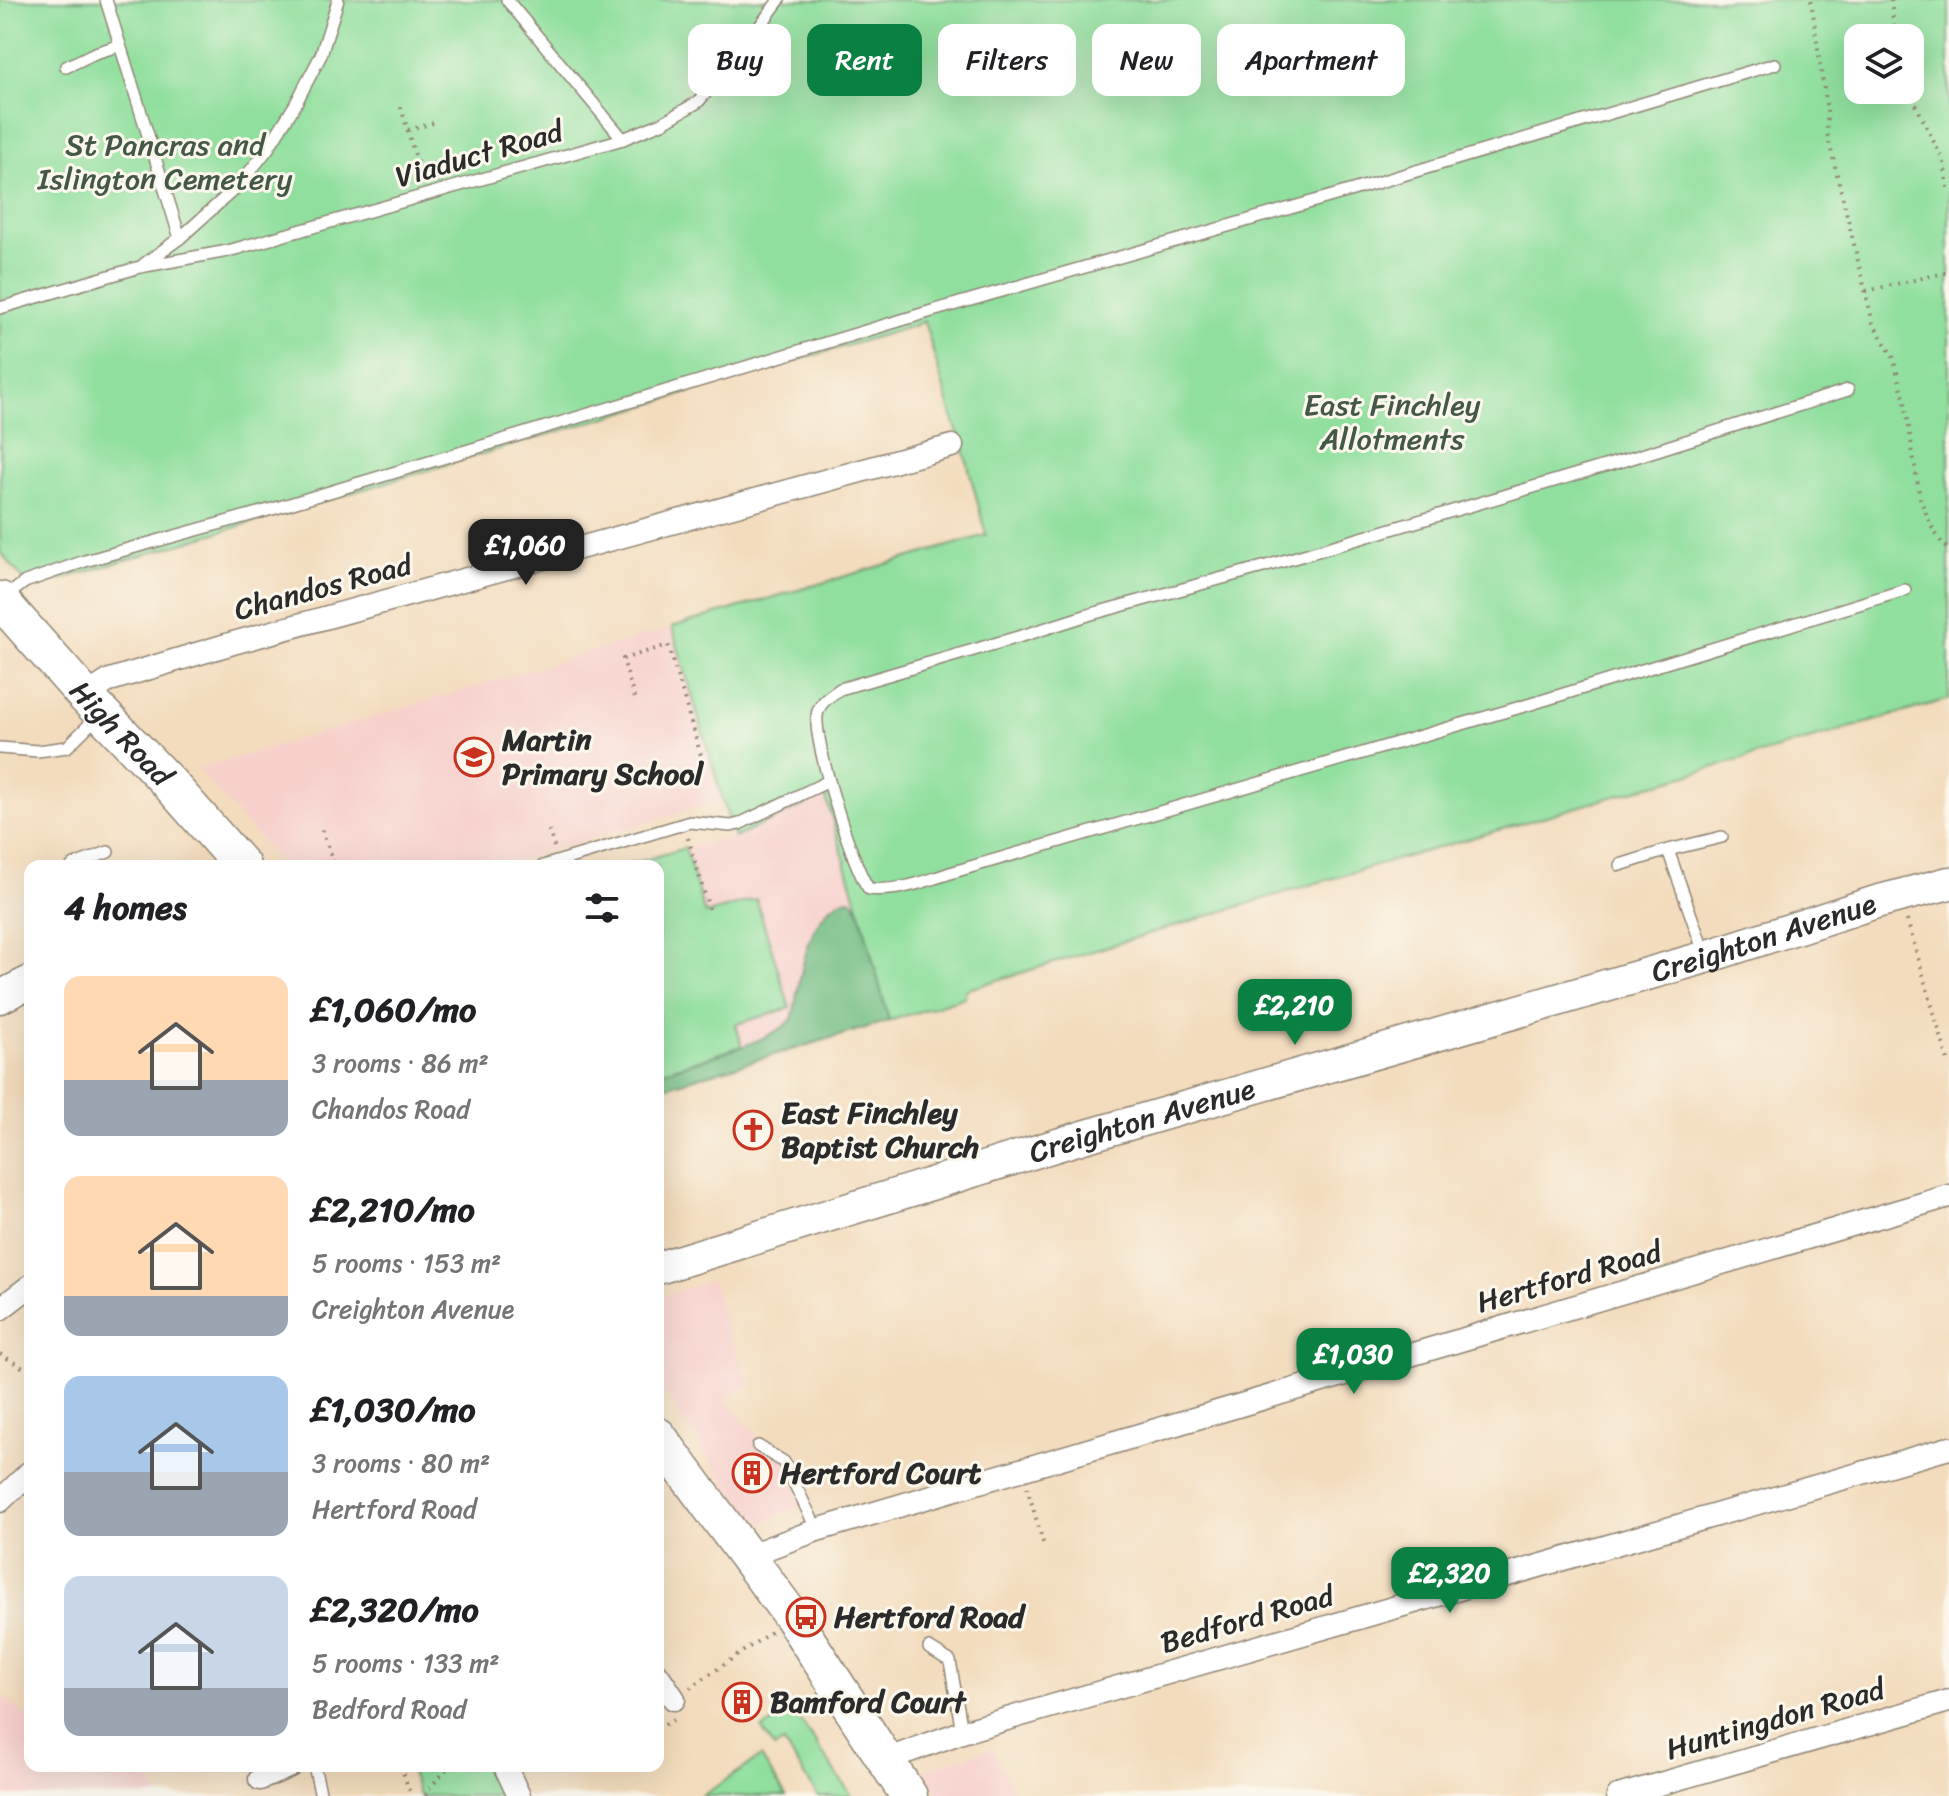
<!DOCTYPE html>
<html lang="en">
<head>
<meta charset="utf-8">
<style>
  body { margin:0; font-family:Sriracha,sans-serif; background:#f2f2f2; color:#202124; height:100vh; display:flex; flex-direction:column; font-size:30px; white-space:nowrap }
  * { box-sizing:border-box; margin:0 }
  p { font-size:26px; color:#757577 }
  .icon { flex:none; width:44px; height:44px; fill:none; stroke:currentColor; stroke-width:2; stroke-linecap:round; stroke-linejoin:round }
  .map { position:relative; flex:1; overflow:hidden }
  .drawer { position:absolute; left:24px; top:860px; width:640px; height:912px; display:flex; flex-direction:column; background:#fff; border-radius:16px; box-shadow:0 8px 32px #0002 }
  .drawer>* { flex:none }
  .guide { position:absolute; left:688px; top:24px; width:760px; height:72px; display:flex; gap:16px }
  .controls { position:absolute; left:1844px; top:24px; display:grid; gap:16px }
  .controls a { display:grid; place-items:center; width:80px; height:80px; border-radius:16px; background:#fff; box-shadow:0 8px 32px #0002; font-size:40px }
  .price { position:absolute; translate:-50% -68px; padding:0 18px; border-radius:16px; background:#0b8043; color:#fff; font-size:26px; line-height:52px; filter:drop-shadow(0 2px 4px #0008) }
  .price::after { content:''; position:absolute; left:50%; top:48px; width:24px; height:18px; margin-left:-12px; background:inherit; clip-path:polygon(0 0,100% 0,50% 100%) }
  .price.current { background:#222; color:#fff }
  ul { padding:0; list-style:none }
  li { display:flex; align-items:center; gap:24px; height:200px; padding:0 40px }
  li span { display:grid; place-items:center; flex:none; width:224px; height:160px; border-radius:16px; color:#555 }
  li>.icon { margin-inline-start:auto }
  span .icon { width:96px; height:96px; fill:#fffc; stroke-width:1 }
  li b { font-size:34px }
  h2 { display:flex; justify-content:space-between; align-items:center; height:96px; padding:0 40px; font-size:34px }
  .chip { padding:0 28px; border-radius:16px; background:#fff; box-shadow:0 8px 32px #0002; font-size:28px; line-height:72px }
  .chip.current { background:#0b8043; color:#fff }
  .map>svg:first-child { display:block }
</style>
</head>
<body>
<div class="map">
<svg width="1949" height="1796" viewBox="0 0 1949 1796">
  <rect width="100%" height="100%" fill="#fbf7ec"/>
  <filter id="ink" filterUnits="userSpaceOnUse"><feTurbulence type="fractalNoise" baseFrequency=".0125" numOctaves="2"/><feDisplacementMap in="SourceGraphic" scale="16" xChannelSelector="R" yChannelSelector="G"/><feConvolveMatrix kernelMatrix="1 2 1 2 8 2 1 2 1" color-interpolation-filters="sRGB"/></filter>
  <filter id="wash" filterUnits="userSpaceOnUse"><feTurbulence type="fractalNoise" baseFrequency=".006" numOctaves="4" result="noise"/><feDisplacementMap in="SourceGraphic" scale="32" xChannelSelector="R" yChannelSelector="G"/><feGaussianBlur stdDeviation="1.8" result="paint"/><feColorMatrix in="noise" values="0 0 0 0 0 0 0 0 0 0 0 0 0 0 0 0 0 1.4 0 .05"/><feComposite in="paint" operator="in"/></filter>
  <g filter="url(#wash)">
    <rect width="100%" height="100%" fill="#f3dcbd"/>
    <!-- built -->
    <g fill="#f7d0cc">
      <path d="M672,628L723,800L498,866H283L198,769Z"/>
      <path d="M825,794L860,912L889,1021L658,1089V866H623L690,846L734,837L755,829Z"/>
      <path d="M712,1280L728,1332L750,1386L725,1398L761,1441L789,1457L802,1504L755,1527L658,1383V1298Z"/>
      <path d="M0,1694L30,1720V1766H139L160,1796H0Z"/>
      <path d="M992,1748L1016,1796H940L924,1770Z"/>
    </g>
    <!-- green -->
    <g fill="#90df9e" stroke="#5e8564" stroke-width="2" fill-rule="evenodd">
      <path d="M0,0H1949V699L1306,886L965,990V997L889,1021L860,912L825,795L734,838L672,627L986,535L964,450L951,413L924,321L913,326L31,588L0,552ZM1858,38H1910V90H1858Z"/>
      <path d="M685,848L705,914L756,899L790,1008L736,1024L742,1046L658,1073V866H623Z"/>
      <path d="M794,1711L852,1796H818L784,1743L774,1748L762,1729Z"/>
      <path d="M761,1757L786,1796H702Z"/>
      <path d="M409,1766H492L507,1796H419Z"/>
    </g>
    <!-- forest -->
    <path fill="#74be85" stroke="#507458" stroke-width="2" d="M847,899L853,900L860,912L889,1021L658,1089V1073C686,1064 781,1040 793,1017C800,982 806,909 847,899Z"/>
  </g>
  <g filter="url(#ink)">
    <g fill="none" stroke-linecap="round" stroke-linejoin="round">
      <defs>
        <g id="lane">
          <path d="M106,0L180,238"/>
          <path d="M507,0L623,139"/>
          <path d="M66,67L95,53L118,46"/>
          <path d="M144,264L180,238L240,184L267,150L295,105L321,55L338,0"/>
          <path d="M0,308L140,267L228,251L623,139L662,123L698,102L741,52L779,0"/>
          <path d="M1848,390L1632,458L1263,567L1088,615L1025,635L840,689C830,696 818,703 817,716C814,743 853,868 869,889C898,892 923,882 950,873L1531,704L1905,590"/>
          <path d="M4,598L25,582L85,561L276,508L932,311L1346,192L1775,64"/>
          <path d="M0,748L38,751L67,747L98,716"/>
          <path d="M1668,850L1705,955"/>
          <path d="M1620,865L1668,850L1722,837"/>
          <path d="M72,866L108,852"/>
          <path d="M543,866L690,822L731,826L739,824L829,781"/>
          <path d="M758,1446L784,1462L817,1530"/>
          <path d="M929,1648L950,1661L962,1732"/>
          <path d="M314,1766L321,1796"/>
        </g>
        <g id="street">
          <path d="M85,696L110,680L233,643L952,446"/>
          <path d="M0,1309L30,1286"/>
          <path d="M0,1501L30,1472"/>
          <path d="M747,1556L817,1530L1949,1196"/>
          <path d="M658,1675L674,1699"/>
          <path d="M885,1760L962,1732L1949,1448"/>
          <path d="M505,1766L519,1796"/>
          <path d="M260,1779L290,1766"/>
          <path d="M1618,1796L1949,1701"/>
        </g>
        <g id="secondary">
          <path d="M0,997L30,982"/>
          <path id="s1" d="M658,1268L1080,1138L1706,957L1876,902L1949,883"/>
        </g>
        <g id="primary">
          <path id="s2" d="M0,600L85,696L169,783L242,866"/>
          <path d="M658,1436L792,1617L909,1796"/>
        </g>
      </defs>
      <!-- lane casing -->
      <use href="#lane" stroke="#8f8474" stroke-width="14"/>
      <!-- street casing -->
      <use href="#street" stroke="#8f8474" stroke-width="25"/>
      <!-- secondary casing -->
      <use href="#secondary" stroke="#8f8474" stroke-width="35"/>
      <!-- primary casing -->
      <use href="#primary" stroke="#8f8474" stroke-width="39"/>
      <!-- path -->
      <g stroke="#8f8474" stroke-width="4" stroke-dasharray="2 6" stroke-linecap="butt">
        <path d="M1811,0L1827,111V133L1873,323L1893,357L1905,402L1920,498L1931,526L1944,546L1949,549"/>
        <path d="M1891,0L1895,38"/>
        <path d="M1909,90L1944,163L1949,193"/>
        <path d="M401,107L422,180"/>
        <path d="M408,130L437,122"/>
        <path d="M1866,291L1949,272"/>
        <path d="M634,698L623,659L668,645L703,762"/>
        <path d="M322,830L335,866"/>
        <path d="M549,830L554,847"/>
        <path d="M688,838L710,912"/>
        <path d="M1907,920L1949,1064"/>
        <path d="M0,1354L30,1372"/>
        <path d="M1027,1487L1044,1546"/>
        <path d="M690,1688L771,1632"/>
        <path d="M658,1729L673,1720"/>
        <path d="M401,1766L411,1796"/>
        <path d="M426,1796L429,1789L449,1766"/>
      </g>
      <!-- lane -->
      <use href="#lane" stroke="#fff" stroke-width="11"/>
      <!-- street -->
      <use href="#street" stroke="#fff" stroke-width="22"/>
      <!-- secondary -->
      <use href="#secondary" stroke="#fff" stroke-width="32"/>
      <!-- primary -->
      <use href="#primary" stroke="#fff" stroke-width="36"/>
    </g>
  </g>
  <!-- icons -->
  <defs>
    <symbol id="school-ring" viewBox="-11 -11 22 22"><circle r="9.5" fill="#fbf7ec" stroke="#c8321e" stroke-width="1.5"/><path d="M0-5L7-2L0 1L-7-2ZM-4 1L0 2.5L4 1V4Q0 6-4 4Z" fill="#c8321e"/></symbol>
    <symbol id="church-ring" viewBox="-11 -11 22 22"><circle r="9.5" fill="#fbf7ec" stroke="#c8321e" stroke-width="1.5"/><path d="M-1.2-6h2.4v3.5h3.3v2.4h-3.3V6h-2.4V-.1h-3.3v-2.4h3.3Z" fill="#c8321e"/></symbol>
    <symbol id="building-ring" viewBox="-11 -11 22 22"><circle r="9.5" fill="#fbf7ec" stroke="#c8321e" stroke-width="1.5"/><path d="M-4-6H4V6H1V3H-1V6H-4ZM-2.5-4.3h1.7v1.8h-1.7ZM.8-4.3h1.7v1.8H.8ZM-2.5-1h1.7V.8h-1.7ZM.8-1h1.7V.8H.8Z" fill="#c8321e"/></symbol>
    <symbol id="bus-ring" viewBox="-11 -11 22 22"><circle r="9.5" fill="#fbf7ec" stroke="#c8321e" stroke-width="1.5"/><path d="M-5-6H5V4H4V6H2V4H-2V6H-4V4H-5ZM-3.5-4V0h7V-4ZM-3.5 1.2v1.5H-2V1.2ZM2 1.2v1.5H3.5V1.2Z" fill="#c8321e"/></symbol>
  </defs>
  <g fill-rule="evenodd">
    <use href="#school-ring" x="452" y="735" width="44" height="44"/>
    <use href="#church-ring" x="731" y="1108" width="44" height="44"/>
    <use href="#building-ring" x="730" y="1451" width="44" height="44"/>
    <use href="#bus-ring" x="784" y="1595" width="44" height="44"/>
    <use href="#building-ring" x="720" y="1680" width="44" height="44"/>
  </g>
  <g text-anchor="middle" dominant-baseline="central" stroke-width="6" stroke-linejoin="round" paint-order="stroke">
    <!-- park labels -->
    <g font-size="30" fill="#445848" stroke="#fbf7ec">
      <text x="165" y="145">St Pancras and<tspan x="165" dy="34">Islington Cemetery</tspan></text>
      <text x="1392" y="405">East Finchley<tspan x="1392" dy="34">Allotments</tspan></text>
    </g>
    <!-- street labels -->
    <g font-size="30" fill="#2b2b2b" stroke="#fbf7ec">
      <text transform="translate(479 154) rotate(-16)">Viaduct Road</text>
      <text transform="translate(323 587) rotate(-15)">Chandos Road</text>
      <text stroke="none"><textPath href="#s2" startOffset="180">High Road</textPath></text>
      <text stroke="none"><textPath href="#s1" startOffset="1154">Creighton Avenue</textPath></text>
      <text stroke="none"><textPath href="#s1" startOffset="506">Creighton Avenue</textPath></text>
      <text transform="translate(1569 1277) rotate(-16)">Hertford Road</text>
      <text transform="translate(1247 1619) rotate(-16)">Bedford Road</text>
      <text transform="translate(1775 1719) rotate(-16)">Huntingdon Road</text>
    </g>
    <!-- poi labels -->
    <g font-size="30" font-weight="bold" fill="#2b2b2b" stroke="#fbf7ec" text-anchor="start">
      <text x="502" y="740">Martin<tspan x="502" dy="34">Primary School</tspan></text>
      <text x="781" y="1113">East Finchley<tspan x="781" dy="34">Baptist Church</tspan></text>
      <text x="780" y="1473">Hertford Court</text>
      <text x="834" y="1617">Hertford Road</text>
      <text x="770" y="1702">Bamford Court</text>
    </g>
  </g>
</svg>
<div class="controls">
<a><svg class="icon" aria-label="layers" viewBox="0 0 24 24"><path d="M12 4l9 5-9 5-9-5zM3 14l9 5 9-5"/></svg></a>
</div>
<b class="price current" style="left:526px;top:587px">£1,060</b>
<b class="price" style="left:1295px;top:1047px">£2,210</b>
<b class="price" style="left:1354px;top:1396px">£1,030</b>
<b class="price" style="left:1450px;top:1615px">£2,320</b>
<div class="guide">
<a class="chip">Buy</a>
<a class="chip current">Rent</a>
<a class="chip">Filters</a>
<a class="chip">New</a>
<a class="chip">Apartment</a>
</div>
<section class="drawer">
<h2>4 homes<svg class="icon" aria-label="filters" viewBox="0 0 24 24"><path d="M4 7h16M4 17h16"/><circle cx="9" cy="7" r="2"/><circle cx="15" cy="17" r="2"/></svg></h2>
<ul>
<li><span style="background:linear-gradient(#ffd9b3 65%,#9aa5b1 0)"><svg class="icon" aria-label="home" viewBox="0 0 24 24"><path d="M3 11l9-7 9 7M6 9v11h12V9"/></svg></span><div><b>£1,060/mo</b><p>3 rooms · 86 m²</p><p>Chandos Road</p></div></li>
<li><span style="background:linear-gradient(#ffd9b3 75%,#9aa5b1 0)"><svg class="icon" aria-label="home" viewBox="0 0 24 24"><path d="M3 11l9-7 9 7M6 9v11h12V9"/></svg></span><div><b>£2,210/mo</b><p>5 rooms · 153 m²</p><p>Creighton Avenue</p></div></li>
<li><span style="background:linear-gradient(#a9c7e8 60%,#9aa5b1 0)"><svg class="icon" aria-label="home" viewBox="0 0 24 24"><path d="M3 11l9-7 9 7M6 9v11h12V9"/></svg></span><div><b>£1,030/mo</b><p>3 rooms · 80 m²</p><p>Hertford Road</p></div></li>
<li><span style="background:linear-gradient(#c9d6e8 70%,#9aa5b1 0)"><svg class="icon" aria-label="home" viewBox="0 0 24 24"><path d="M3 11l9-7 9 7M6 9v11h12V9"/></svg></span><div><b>£2,320/mo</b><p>5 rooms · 133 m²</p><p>Bedford Road</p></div></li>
</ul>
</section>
</div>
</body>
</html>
